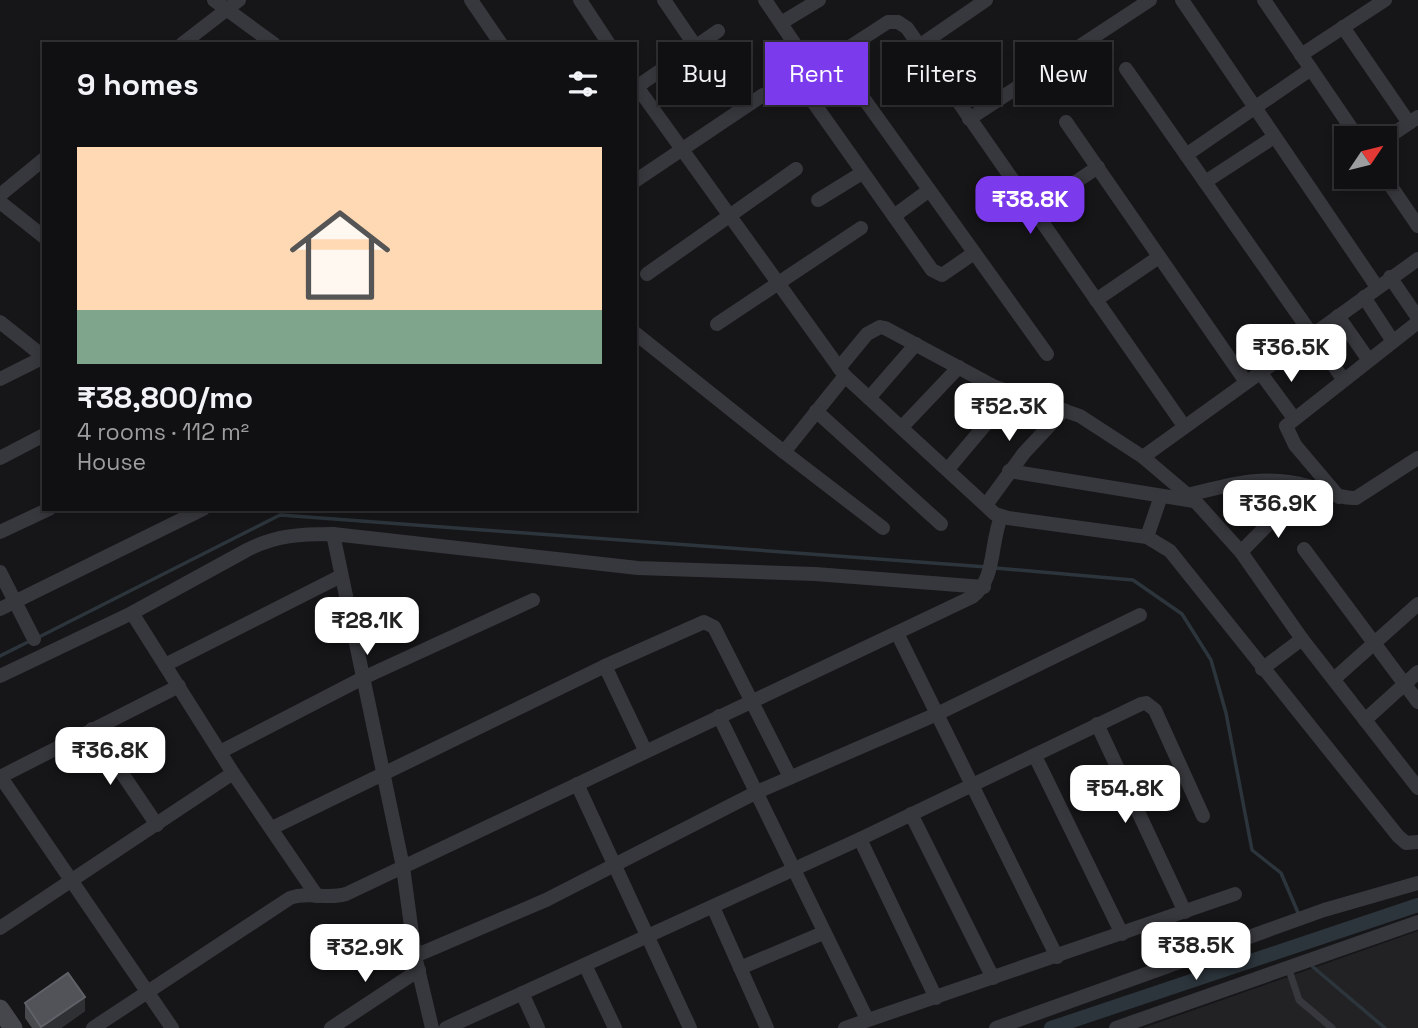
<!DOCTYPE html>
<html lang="en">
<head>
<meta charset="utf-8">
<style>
  body { margin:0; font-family:"Space Grotesk",sans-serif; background:#19191b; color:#f1f3f6; height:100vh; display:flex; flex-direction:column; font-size:26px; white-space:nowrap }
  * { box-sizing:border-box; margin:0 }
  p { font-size:23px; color:#9c9d9f }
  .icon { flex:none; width:38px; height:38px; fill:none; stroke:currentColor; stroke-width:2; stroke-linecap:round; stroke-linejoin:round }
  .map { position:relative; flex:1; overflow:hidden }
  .drawer { position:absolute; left:42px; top:42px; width:595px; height:469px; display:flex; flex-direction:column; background:#101012; border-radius:0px; box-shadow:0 4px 10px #0003,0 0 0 2px #303032 }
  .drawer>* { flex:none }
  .hud { position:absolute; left:658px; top:42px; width:654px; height:63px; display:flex; gap:14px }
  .needle { width:46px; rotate:55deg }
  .controls { position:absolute; left:1334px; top:126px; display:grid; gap:14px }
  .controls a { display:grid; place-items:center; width:63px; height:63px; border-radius:0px; background:#101012; box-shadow:0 4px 10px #0003,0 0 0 2px #303032; font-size:35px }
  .price { position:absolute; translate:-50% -60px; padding:0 16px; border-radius:14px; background:#fff; color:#222; font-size:23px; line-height:46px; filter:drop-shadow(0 2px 4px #0008) }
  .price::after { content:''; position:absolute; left:50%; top:42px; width:21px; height:16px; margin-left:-10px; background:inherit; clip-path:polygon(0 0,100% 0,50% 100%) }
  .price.current { background:#7c3aed; color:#fff }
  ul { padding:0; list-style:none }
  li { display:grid; align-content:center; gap:14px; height:371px; padding:0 35px }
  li+li { border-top:2px solid #303032 }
  li span { display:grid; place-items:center; height:217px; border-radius:0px; color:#555 }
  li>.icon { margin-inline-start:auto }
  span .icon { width:126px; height:126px; fill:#fffc; stroke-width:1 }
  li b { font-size:30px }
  h2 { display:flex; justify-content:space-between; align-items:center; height:84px; padding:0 35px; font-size:30px }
  .chip { padding:0 24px; border-radius:0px; background:#101012; box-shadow:0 4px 10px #0003,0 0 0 2px #303032; font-size:24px; line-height:63px }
  .chip.current { background:#7c3aed; color:#fff }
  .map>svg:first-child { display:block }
</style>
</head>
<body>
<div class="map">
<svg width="1418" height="1028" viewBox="0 0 1418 1028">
  <rect width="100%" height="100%" fill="#161618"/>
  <!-- built -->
  <path fill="#222225" d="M1418,931V1028H1143Z"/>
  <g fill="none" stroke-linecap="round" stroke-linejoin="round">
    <!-- stream -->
    <g stroke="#2c353c" stroke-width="3.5">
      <path d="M995,568L1133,580L1182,614L1211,660L1226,713L1252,850L1281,873L1299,915"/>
      <path d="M39,637L280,515L987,567"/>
      <path d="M0,656L32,640"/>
      <path d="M1313,967L1385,1028"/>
    </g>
    <!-- canal -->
    <path stroke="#2c353c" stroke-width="14" d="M1051,1028L1418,905"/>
    <!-- lane -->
    <path stroke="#37383d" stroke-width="7" d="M1288,967L1299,1000L1332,1028"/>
    <!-- street -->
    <g stroke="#37383d" stroke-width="14">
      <path d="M214,0L274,44"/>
      <path d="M471,0L501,44"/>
      <path d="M580,0L609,44"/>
      <path d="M664,0L696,47"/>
      <path d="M765,0L813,71L834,57L1047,354"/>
      <path d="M1182,0L1377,287"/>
      <path d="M1264,0L1358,138"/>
      <path d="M781,23L819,0"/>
      <path d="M1343,27L1409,123"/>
      <path d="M182,44L239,0"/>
      <path d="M919,46L986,0"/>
      <path d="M1301,55L1385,0"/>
      <path d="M834,57L888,22H898L907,28L1184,426"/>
      <path d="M1126,69L1343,379"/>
      <path d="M813,71L804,81V89L932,270L942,275L974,253"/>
      <path d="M635,84L845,376L995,514L1008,518L1147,537L1170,551L1398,836L1406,843L1418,842"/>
      <path d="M635,88L718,31"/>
      <path d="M969,119L1150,0"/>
      <path d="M1066,122L1246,382"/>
      <path d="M1384,140L1418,117"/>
      <path d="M1186,155L1311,69"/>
      <path d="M1384,176L1418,226"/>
      <path d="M635,181L763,95"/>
      <path d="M1205,182L1274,137"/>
      <path d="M0,195L44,159"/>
      <path d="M818,200L862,173"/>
      <path d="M0,202L44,237"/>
      <path d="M1034,210L1098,167"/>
      <path d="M894,216L928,191"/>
      <path d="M647,274L796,169"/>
      <path d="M1390,277L1418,318"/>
      <path d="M1364,297L1392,340"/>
      <path d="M1096,300L1159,257"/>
      <path d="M1338,316L1368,359"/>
      <path d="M0,322L44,357"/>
      <path d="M717,324L861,228"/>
      <path d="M635,333L784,452L845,376"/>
      <path d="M839,368L867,334L880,327L885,328L993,386L1080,416L1143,457L1196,502L1241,552L1302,639L1418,788"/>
      <path d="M1260,372L1293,417"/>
      <path d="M0,379L44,357"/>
      <path d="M869,398L916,344"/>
      <path d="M816,411L941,524"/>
      <path d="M902,427L959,367"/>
      <path d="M784,452L883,528"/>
      <path d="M1143,457L1418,259"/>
      <path d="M0,458L44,435"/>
      <path d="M948,469L1012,393"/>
      <path d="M1009,471L1194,501"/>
      <path d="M1188,495C1231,484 1263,474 1308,486C1324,490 1339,499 1356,498L1418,458"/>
      <path d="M1339,497L1295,445L1286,426L1418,322"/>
      <path d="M986,505L1024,453L1064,410"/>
      <path d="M0,532L49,509"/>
      <path d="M333,534L403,867L415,956L432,1028"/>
      <path d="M1147,537L1161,496"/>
      <path d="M1304,549L1418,702"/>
      <path d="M1241,552L1289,503"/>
      <path d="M0,572L34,639"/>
      <path d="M0,609L203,509"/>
      <path d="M132,613L233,773L317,896"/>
      <path d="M897,633L1057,957"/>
      <path d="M165,665L341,576"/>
      <path d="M605,666L645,750"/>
      <path d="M1262,669L1302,639"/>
      <path d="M0,676L132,613L247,550C276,535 301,534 333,534L638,568L815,574L984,587"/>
      <path d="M1334,679L1418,604"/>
      <path d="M719,716L867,1019"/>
      <path d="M1365,720L1418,672"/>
      <path d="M1097,724L1185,912"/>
      <path d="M92,729L157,825"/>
      <path d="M220,752L363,678L533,600"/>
      <path d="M1035,756L1122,934"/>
      <path d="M0,776L172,1028"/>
      <path d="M0,777L179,686"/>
      <path d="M577,784L690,1028"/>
      <path d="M911,814L993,978"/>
      <path d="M272,828L605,666L704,622L714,627L790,777"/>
      <path d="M860,839L936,998"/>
      <path d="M713,907L767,1028"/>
      <path d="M0,928L233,773"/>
      <path d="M415,956L546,900L757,792L937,714L1140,615"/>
      <path d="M586,967L615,1028"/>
      <path d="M740,968L823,933"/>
      <path d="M522,993L538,1028"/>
      <path d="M93,1028L290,898C309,891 327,900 346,894L972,597C996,580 990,544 1001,517"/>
      <path d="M331,1028L419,970"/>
      <path d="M446,1028L860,839L1141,704L1146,703L1155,710L1203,816"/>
      <path d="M845,1028L1235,894"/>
      <path d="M996,1028L1324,910L1418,883"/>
      <path d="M1116,1028L1418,922"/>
    </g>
    <!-- secondary -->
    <path stroke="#45474d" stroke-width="19" d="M0,1009L13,1028"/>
  </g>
  <!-- wall -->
  <path fill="#47494d" d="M25,1003L85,1011L61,1028H32L25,1018Z"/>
  <!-- shaded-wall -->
  <path fill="#2f3033" d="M85,997V1011L61,1028H41Z"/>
  <!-- building -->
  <path fill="#525359" stroke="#5f6168" stroke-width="2" d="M68,973L85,997L41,1027L25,1003Z"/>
</svg>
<div class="controls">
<a><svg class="needle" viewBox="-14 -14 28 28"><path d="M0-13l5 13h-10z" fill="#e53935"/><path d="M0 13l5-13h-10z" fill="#9c9d9f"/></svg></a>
</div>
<b class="price current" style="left:1030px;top:236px">₹38.8K</b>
<b class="price" style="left:1291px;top:384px">₹36.5K</b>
<b class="price" style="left:1009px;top:443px">₹52.3K</b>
<b class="price" style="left:1278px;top:540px">₹36.9K</b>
<b class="price" style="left:367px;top:657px">₹28.1K</b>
<b class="price" style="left:110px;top:787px">₹36.8K</b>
<b class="price" style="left:1125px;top:825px">₹54.8K</b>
<b class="price" style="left:1196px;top:982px">₹38.5K</b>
<b class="price" style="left:365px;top:984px">₹32.9K</b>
<div class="hud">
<a class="chip">Buy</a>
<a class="chip current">Rent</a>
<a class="chip">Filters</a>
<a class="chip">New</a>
</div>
<section class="drawer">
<h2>9 homes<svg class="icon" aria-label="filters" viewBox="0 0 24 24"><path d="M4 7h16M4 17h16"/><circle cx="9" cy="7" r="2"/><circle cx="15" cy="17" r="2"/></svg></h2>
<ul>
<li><span style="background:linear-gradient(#ffd9b3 75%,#7fa58c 0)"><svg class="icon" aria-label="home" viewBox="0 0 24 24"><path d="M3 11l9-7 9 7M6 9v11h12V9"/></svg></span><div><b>₹38,800/mo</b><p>4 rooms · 112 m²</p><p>House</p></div></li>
</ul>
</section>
</div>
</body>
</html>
